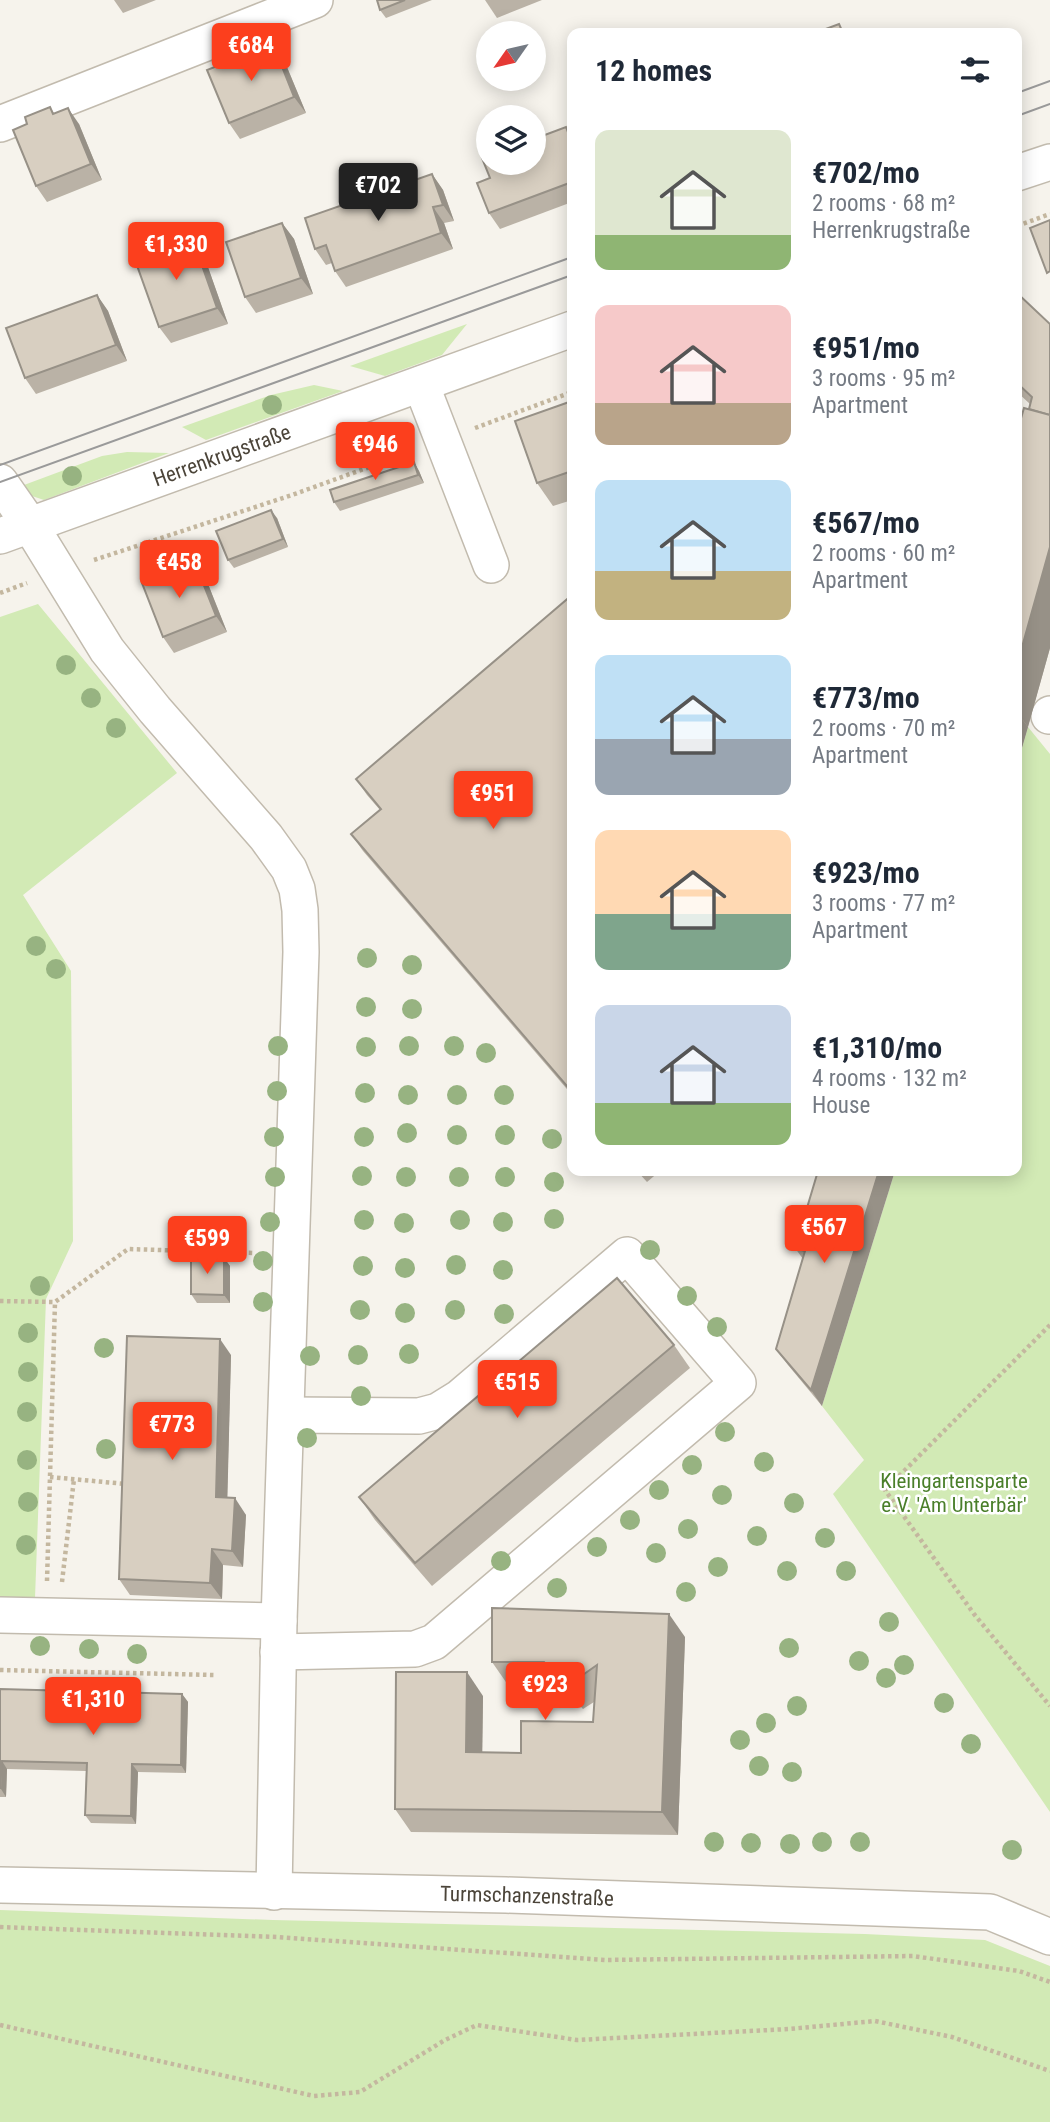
<!DOCTYPE html>
<html lang="en">
<head>
<meta charset="utf-8">
<style>
  body { margin:0; font-family:"Roboto Condensed",sans-serif; background:#f2f2f3; color:#1f2937; height:100vh; display:flex; flex-direction:column; font-size:26px; white-space:nowrap }
  * { box-sizing:border-box; margin:0 }
  p { font-size:23px; color:#747a83 }
  .icon { flex:none; width:38px; height:38px; fill:none; stroke:currentColor; stroke-width:2; stroke-linecap:round; stroke-linejoin:round }
  .map { position:relative; flex:1; overflow:hidden }
  .panel { position:absolute; left:567px; top:28px; width:455px; height:1148px; display:flex; flex-direction:column; background:#fff; border-radius:14px; box-shadow:0 4px 18px #0003 }
  .panel>* { flex:none }
  .needle { width:46px; rotate:236deg }
  .buttons { position:absolute; left:476px; top:21px; display:grid; gap:14px }
  .buttons a { display:grid; place-items:center; width:70px; height:70px; border-radius:50%; background:#fff; box-shadow:0 4px 18px #0003; font-size:35px }
  .price { position:absolute; translate:-50% -60px; padding:0 16px; border-radius:7px; background:#fc3f1d; color:#fff; font-size:23px; line-height:46px; filter:drop-shadow(0 2px 4px #0008) }
  .price::after { content:''; position:absolute; left:50%; top:42px; width:21px; height:16px; margin-left:-10px; background:inherit; clip-path:polygon(0 0,100% 0,50% 100%) }
  .price.selected { background:#222; color:#fff }
  ul { padding:0; list-style:none }
  li { display:flex; align-items:center; gap:21px; height:175px; padding:0 28px }
  li span { display:grid; place-items:center; flex:none; width:196px; height:140px; border-radius:14px; color:#555 }
  li>.icon { margin-inline-start:auto }
  span .icon { width:84px; height:84px; fill:#fffc; stroke-width:1 }
  li b { font-size:30px }
  h2 { display:flex; justify-content:space-between; align-items:center; height:84px; padding:0 28px; font-size:30px }
  .map>svg:first-child { display:block }
</style>
</head>
<body>
<div class="map">
<svg width="1050" height="2122" viewBox="0 0 1050 2122">
  <rect width="100%" height="100%" fill="#f6f3ec"/>
  <!-- green -->
  <g fill="#d2eab5">
    <path d="M467,324L442,355L385,376L350,366Z"/>
    <path d="M314,385L343,391L206,440L182,427L271,395Z"/>
    <path d="M127,452L169,453L44,500L29,495L24,485L102,456Z"/>
    <path d="M38,604L177,773L23,895L71,971L73,1241L46,1299L35,1598L0,1597V617Z"/>
    <path d="M1028,727L1050,754V1812L833,1494L864,1460L822,1406L895,1171H1017V765Z"/>
    <path d="M0,1910L273,1920L865,1934L985,1940L1050,1966V2122H0Z"/>
  </g>
  <g fill="none" stroke-linecap="round" stroke-linejoin="round">
    <defs>
      <g id="minor">
        <path d="M0,124L315,0"/>
        <path d="M1017,173L1050,162"/>
        <path d="M421,384L491,565"/>
        <path d="M0,482L30,525L107,650L155,710L266,837L289,869L297,889L300,910L301,952L279,1621L274,1892"/>
        <path id="s1" d="M0,536L572,329"/>
        <path d="M1049,716L1050,714"/>
        <path d="M0,1615L279,1621"/>
        <path d="M278,1652L415,1649L434,1642L738,1383L627,1255L459,1398L438,1411L419,1416L287,1415"/>
        <path id="s2" d="M0,1885L506,1895L990,1912L1050,1937"/>
      </g>
    </defs>
    <!-- minor casing -->
    <use href="#minor" stroke="#c2bbae" stroke-width="38"/>
    <!-- path -->
    <g stroke="#c4b79f" stroke-width="4.5" stroke-dasharray="3.5 3.5" stroke-linecap="butt">
      <path d="M1017,226L1050,214"/>
      <path d="M475,428L572,392"/>
      <path d="M94,560L292,495L411,452"/>
      <path d="M0,593L27,583"/>
      <path d="M0,1301L55,1302L128,1249L255,1253"/>
      <path d="M1050,1325L885,1490L974,1614L1050,1706"/>
      <path d="M50,1477L126,1484"/>
      <path d="M47,1581L55,1302"/>
      <path d="M62,1582L74,1479"/>
      <path d="M0,1670L214,1675"/>
      <path d="M0,1927L277,1937L605,1960L913,1956L1019,1971L1050,1982"/>
      <path d="M0,2025L314,2096L360,2092L445,2040L477,2025L577,2040L789,2029L875,2021L952,2037L1050,2071"/>
    </g>
    <!-- minor -->
    <use href="#minor" stroke="#fff" stroke-width="35"/>
    <!-- tram -->
    <g stroke="#9a9a9a" stroke-width="2">
      <path d="M1017,93L1050,81"/>
      <path d="M1017,116L1050,104"/>
      <path d="M0,465L572,257"/>
      <path d="M0,482L572,275"/>
    </g>
  </g>
  <!-- trees -->
  <g fill="#97b381">
    <circle cx="272" cy="405" r="10"/>
    <circle cx="72" cy="476" r="10"/>
    <circle cx="66" cy="665" r="10"/>
    <circle cx="91" cy="698" r="10"/>
    <circle cx="116" cy="728" r="10"/>
    <circle cx="36" cy="946" r="10"/>
    <circle cx="367" cy="958" r="10"/>
    <circle cx="412" cy="965" r="10"/>
    <circle cx="56" cy="969" r="10"/>
    <circle cx="366" cy="1007" r="10"/>
    <circle cx="412" cy="1009" r="10"/>
    <circle cx="278" cy="1046" r="10"/>
    <circle cx="409" cy="1046" r="10"/>
    <circle cx="454" cy="1046" r="10"/>
    <circle cx="366" cy="1047" r="10"/>
    <circle cx="486" cy="1053" r="10"/>
    <circle cx="277" cy="1091" r="10"/>
    <circle cx="365" cy="1093" r="10"/>
    <circle cx="408" cy="1095" r="10"/>
    <circle cx="457" cy="1095" r="10"/>
    <circle cx="504" cy="1095" r="10"/>
    <circle cx="407" cy="1133" r="10"/>
    <circle cx="457" cy="1135" r="10"/>
    <circle cx="505" cy="1135" r="10"/>
    <circle cx="274" cy="1137" r="10"/>
    <circle cx="364" cy="1137" r="10"/>
    <circle cx="552" cy="1139" r="10"/>
    <circle cx="362" cy="1176" r="10"/>
    <circle cx="275" cy="1177" r="10"/>
    <circle cx="406" cy="1177" r="10"/>
    <circle cx="459" cy="1177" r="10"/>
    <circle cx="505" cy="1177" r="10"/>
    <circle cx="554" cy="1182" r="10"/>
    <circle cx="554" cy="1219" r="10"/>
    <circle cx="364" cy="1220" r="10"/>
    <circle cx="460" cy="1220" r="10"/>
    <circle cx="270" cy="1222" r="10"/>
    <circle cx="503" cy="1222" r="10"/>
    <circle cx="404" cy="1223" r="10"/>
    <circle cx="650" cy="1250" r="10"/>
    <circle cx="263" cy="1261" r="10"/>
    <circle cx="456" cy="1265" r="10"/>
    <circle cx="363" cy="1266" r="10"/>
    <circle cx="405" cy="1268" r="10"/>
    <circle cx="503" cy="1270" r="10"/>
    <circle cx="40" cy="1286" r="10"/>
    <circle cx="687" cy="1296" r="10"/>
    <circle cx="263" cy="1302" r="10"/>
    <circle cx="360" cy="1310" r="10"/>
    <circle cx="455" cy="1310" r="10"/>
    <circle cx="405" cy="1313" r="10"/>
    <circle cx="504" cy="1314" r="10"/>
    <circle cx="717" cy="1327" r="10"/>
    <circle cx="28" cy="1333" r="10"/>
    <circle cx="104" cy="1348" r="10"/>
    <circle cx="409" cy="1354" r="10"/>
    <circle cx="358" cy="1355" r="10"/>
    <circle cx="310" cy="1356" r="10"/>
    <circle cx="28" cy="1372" r="10"/>
    <circle cx="361" cy="1396" r="10"/>
    <circle cx="27" cy="1412" r="10"/>
    <circle cx="725" cy="1432" r="10"/>
    <circle cx="307" cy="1438" r="10"/>
    <circle cx="106" cy="1449" r="10"/>
    <circle cx="27" cy="1460" r="10"/>
    <circle cx="764" cy="1462" r="10"/>
    <circle cx="692" cy="1465" r="10"/>
    <circle cx="659" cy="1490" r="10"/>
    <circle cx="722" cy="1495" r="10"/>
    <circle cx="28" cy="1502" r="10"/>
    <circle cx="794" cy="1503" r="10"/>
    <circle cx="630" cy="1520" r="10"/>
    <circle cx="688" cy="1529" r="10"/>
    <circle cx="757" cy="1536" r="10"/>
    <circle cx="825" cy="1538" r="10"/>
    <circle cx="26" cy="1545" r="10"/>
    <circle cx="597" cy="1547" r="10"/>
    <circle cx="656" cy="1553" r="10"/>
    <circle cx="501" cy="1561" r="10"/>
    <circle cx="718" cy="1567" r="10"/>
    <circle cx="787" cy="1571" r="10"/>
    <circle cx="846" cy="1571" r="10"/>
    <circle cx="557" cy="1588" r="10"/>
    <circle cx="686" cy="1592" r="10"/>
    <circle cx="889" cy="1622" r="10"/>
    <circle cx="40" cy="1646" r="10"/>
    <circle cx="789" cy="1648" r="10"/>
    <circle cx="89" cy="1649" r="10"/>
    <circle cx="137" cy="1654" r="10"/>
    <circle cx="859" cy="1661" r="10"/>
    <circle cx="904" cy="1665" r="10"/>
    <circle cx="886" cy="1678" r="10"/>
    <circle cx="944" cy="1703" r="10"/>
    <circle cx="797" cy="1706" r="10"/>
    <circle cx="766" cy="1723" r="10"/>
    <circle cx="740" cy="1740" r="10"/>
    <circle cx="971" cy="1744" r="10"/>
    <circle cx="759" cy="1766" r="10"/>
    <circle cx="792" cy="1772" r="10"/>
    <circle cx="714" cy="1842" r="10"/>
    <circle cx="822" cy="1842" r="10"/>
    <circle cx="860" cy="1842" r="10"/>
    <circle cx="751" cy="1843" r="10"/>
    <circle cx="790" cy="1844" r="10"/>
    <circle cx="1012" cy="1850" r="10"/>
  </g>
  <!-- wall -->
  <g fill="#bab2a6">
    <path d="M114,0H156L123,13Z"/>
    <path d="M377,0H432L386,18L380,10Z"/>
    <path d="M485,0H542L497,18Z"/>
    <path d="M273,44L284,60L306,113L240,139L229,123Z"/>
    <path d="M50,107L54,113L79,124L102,180L47,202L36,186L27,124Z"/>
    <path d="M572,135V202L500,229L489,213L490,178Z"/>
    <path d="M432,174L443,190L454,221L444,223L453,249L346,287L335,271L332,263L326,265L315,249Z"/>
    <path d="M282,223L294,239L313,294L256,313L245,297Z"/>
    <path d="M203,253L228,324L171,343L159,327Z"/>
    <path d="M1017,293L1050,324V648L1017,765V432L1029,409L1030,404L1017,392Z"/>
    <path d="M97,295L108,311L127,361L36,394L25,378Z"/>
    <path d="M572,401V500L553,506L537,483Z"/>
    <path d="M414,462L419,471L424,483L340,511L334,502Z"/>
    <path d="M277,518L288,547L234,568L228,560Z"/>
    <path d="M206,579L227,632L174,653L163,637Z"/>
    <path d="M572,595V1095L363,851L351,834L380,810L367,795L356,779Z"/>
    <path d="M637,1171H660L647,1182Z"/>
    <path d="M818,1171L822,1406L788,1365L776,1349L803,1259L795,1248Z"/>
    <path d="M224,1258L230,1266V1303H197L191,1294Z"/>
    <path d="M674,1345L690,1368L432,1586L375,1520L359,1497Z"/>
    <path d="M231,1355L227,1498L246,1515L243,1567L223,1565L222,1599L130,1595L119,1579Z"/>
    <path d="M685,1637L678,1835L411,1832L395,1809L483,1696L482,1752L521,1753L593,1722L594,1702L583,1709L560,1685H508L492,1662Z"/>
    <path d="M0,1689L182,1694L188,1702L186,1773L138,1772L136,1824L91,1823L85,1815L86,1771L7,1769L6,1797H0Z"/>
  </g>
  <!-- shaded-wall -->
  <g fill="#979187">
    <path d="M273,44L284,60L306,113L294,97Z"/>
    <path d="M68,108L79,124L102,180L91,164Z"/>
    <path d="M432,174L443,190L454,221L443,205Z"/>
    <path d="M433,207L444,223L453,249L441,233Z"/>
    <path d="M282,223L294,239L313,294L301,278Z"/>
    <path d="M192,237L203,253L228,324L217,308Z"/>
    <path d="M97,295L108,311L127,361L116,345Z"/>
    <path d="M414,462L419,471L424,483L418,475Z"/>
    <path d="M271,510L277,518L288,547L283,539Z"/>
    <path d="M1050,547V648L1028,727L1017,712V665Z"/>
    <path d="M195,563L206,579L227,632L216,616Z"/>
    <path d="M1022,719L1028,727L1017,765V737Z"/>
    <path d="M879,1171H895L822,1406L811,1390Z"/>
    <path d="M224,1258L230,1266V1303L224,1295Z"/>
    <path d="M220,1339L231,1355L227,1513L216,1497Z"/>
    <path d="M235,1498L246,1515L243,1567L232,1551Z"/>
    <path d="M212,1549L223,1565L222,1599L210,1583Z"/>
    <path d="M669,1614L685,1637L678,1835L662,1812Z"/>
    <path d="M467,1672L483,1696L482,1775L466,1752Z"/>
    <path d="M182,1694L188,1702L186,1773L181,1765Z"/>
    <path d="M2,1761L7,1769L6,1797L1,1789Z"/>
    <path d="M132,1764L138,1772L136,1824L131,1816Z"/>
  </g>
  <!-- building -->
  <g fill="#d8cfc1" stroke="#979187" stroke-width="2">
    <path d="M377,0H405L380,10Z"/>
    <path d="M839,24L843,33H815Z"/>
    <path d="M273,44L294,97L229,123L207,70Z"/>
    <path d="M50,107L53,114L68,108L91,164L36,186L13,130L27,124L25,117Z"/>
    <path d="M566,127L572,143V182L489,213L477,183L490,178L482,158L488,156V163H534V139Z"/>
    <path d="M432,174L443,205L433,207L441,233L335,271L326,245L315,249L305,218Z"/>
    <path d="M1050,220V271L1047,273L1030,228Z"/>
    <path d="M282,223L301,278L245,297L226,242Z"/>
    <path d="M192,237L217,308L159,327L134,257Z"/>
    <path d="M1017,293L1050,324V415L1029,409L1032,397L1017,383Z"/>
    <path d="M97,295L116,345L25,378L6,328Z"/>
    <path d="M572,401V471L537,483L515,421Z"/>
    <path d="M1024,408L1050,415V547L1017,665V432Z"/>
    <path d="M414,462L418,475L334,502L330,490Z"/>
    <path d="M271,510L283,539L228,560L216,531Z"/>
    <path d="M195,563L216,616L163,637L142,583Z"/>
    <path d="M572,595V1092L351,834L381,809L356,779Z"/>
    <path d="M1017,713L1022,719L1017,737Z"/>
    <path d="M818,1171H879L811,1390L776,1349L805,1251L795,1248Z"/>
    <path d="M191,1257L224,1258V1295L191,1294Z"/>
    <path d="M617,1278L674,1345L415,1563L359,1497Z"/>
    <path d="M127,1336L220,1339L216,1497L235,1498L232,1551L212,1549L210,1583L119,1579Z"/>
    <path d="M492,1608L669,1614L662,1812L395,1809L396,1672H467L466,1752L521,1753V1721L593,1722L597,1665L567,1686L544,1662H492Z"/>
    <path d="M0,1689L182,1694L181,1765L132,1764L131,1816L85,1815L87,1763L2,1761L0,1789Z"/>
  </g>
  <g text-anchor="middle" dominant-baseline="central" stroke-width="5" stroke-linejoin="round" paint-order="stroke">
    <!-- street labels -->
    <g font-size="21" fill="#4b4439" stroke="#fff">
      <text stroke="none"><textPath href="#s1" startOffset="236">Herrenkrugstraße</textPath></text>
      <text stroke="none"><textPath href="#s2" startOffset="527">Turmschanzenstraße</textPath></text>
    </g>
    <!-- park labels -->
    <g font-size="21" fill="#4a7f2a" stroke="#fff">
      <text x="954" y="1481">Kleingartensparte<tspan x="954" dy="24">e.V. 'Am Unterbär'</tspan></text>
    </g>
  </g>
</svg>
<div class="buttons">
<a><svg class="needle" viewBox="-14 -14 28 28"><path d="M0-13l5 13h-10z" fill="#e53935"/><path d="M0 13l5-13h-10z" fill="#747a83"/></svg></a>
<a><svg class="icon" aria-label="layers" viewBox="0 0 24 24"><path d="M12 4l9 5-9 5-9-5zM3 14l9 5 9-5"/></svg></a>
</div>
<b class="price" style="left:251px;top:83px">€684</b>
<b class="price selected" style="left:378px;top:223px">€702</b>
<b class="price" style="left:176px;top:282px">€1,330</b>
<b class="price" style="left:375px;top:482px">€946</b>
<b class="price" style="left:179px;top:600px">€458</b>
<b class="price" style="left:493px;top:831px">€951</b>
<b class="price" style="left:824px;top:1265px">€567</b>
<b class="price" style="left:207px;top:1276px">€599</b>
<b class="price" style="left:517px;top:1420px">€515</b>
<b class="price" style="left:172px;top:1462px">€773</b>
<b class="price" style="left:545px;top:1722px">€923</b>
<b class="price" style="left:93px;top:1737px">€1,310</b>
<section class="panel">
<h2>12 homes<svg class="icon" aria-label="filters" viewBox="0 0 24 24"><path d="M4 7h16M4 17h16"/><circle cx="9" cy="7" r="2"/><circle cx="15" cy="17" r="2"/></svg></h2>
<ul>
<li><span style="background:linear-gradient(#dfe7d0 75%,#8fb573 0)"><svg class="icon" aria-label="home" viewBox="0 0 24 24"><path d="M3 11l9-7 9 7M6 9v11h12V9"/></svg></span><div><b>€702/mo</b><p>2 rooms · 68 m²</p><p>Herrenkrugstraße</p></div></li>
<li><span style="background:linear-gradient(#f6c9c9 70%,#b9a48a 0)"><svg class="icon" aria-label="home" viewBox="0 0 24 24"><path d="M3 11l9-7 9 7M6 9v11h12V9"/></svg></span><div><b>€951/mo</b><p>3 rooms · 95 m²</p><p>Apartment</p></div></li>
<li><span style="background:linear-gradient(#bfe0f5 65%,#c2b280 0)"><svg class="icon" aria-label="home" viewBox="0 0 24 24"><path d="M3 11l9-7 9 7M6 9v11h12V9"/></svg></span><div><b>€567/mo</b><p>2 rooms · 60 m²</p><p>Apartment</p></div></li>
<li><span style="background:linear-gradient(#bfe0f5 60%,#9aa5b1 0)"><svg class="icon" aria-label="home" viewBox="0 0 24 24"><path d="M3 11l9-7 9 7M6 9v11h12V9"/></svg></span><div><b>€773/mo</b><p>2 rooms · 70 m²</p><p>Apartment</p></div></li>
<li><span style="background:linear-gradient(#ffd9b3 60%,#7fa58c 0)"><svg class="icon" aria-label="home" viewBox="0 0 24 24"><path d="M3 11l9-7 9 7M6 9v11h12V9"/></svg></span><div><b>€923/mo</b><p>3 rooms · 77 m²</p><p>Apartment</p></div></li>
<li><span style="background:linear-gradient(#c9d6e8 70%,#8fb573 0)"><svg class="icon" aria-label="home" viewBox="0 0 24 24"><path d="M3 11l9-7 9 7M6 9v11h12V9"/></svg></span><div><b>€1,310/mo</b><p>4 rooms · 132 m²</p><p>House</p></div></li>
</ul>
</section>
</div>
</body>
</html>
